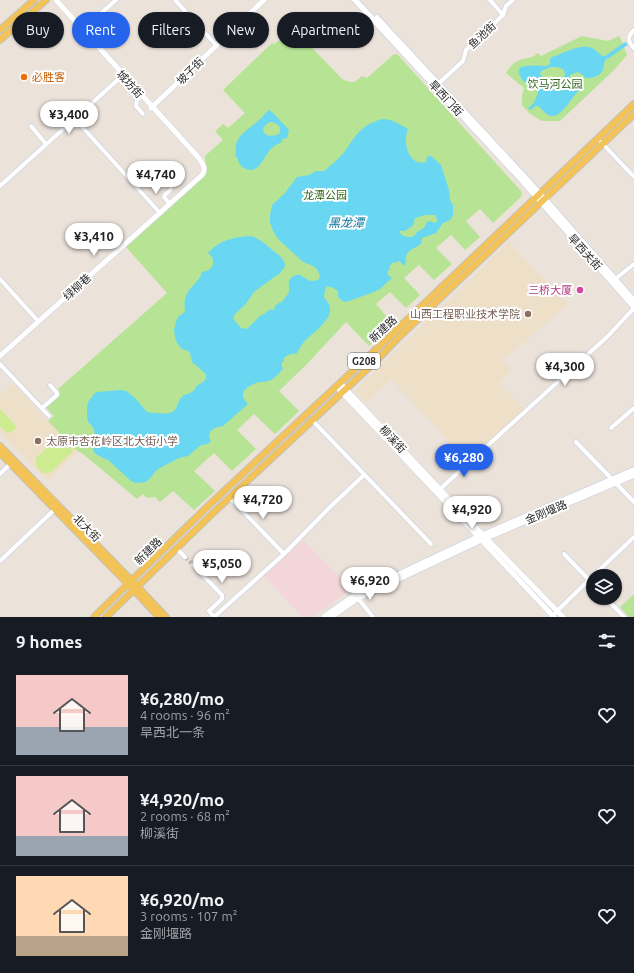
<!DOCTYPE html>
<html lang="en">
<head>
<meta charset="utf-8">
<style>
  body { margin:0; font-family:Ubuntu,"Noto Sans SC",sans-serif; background:#242831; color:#f1f3f6; height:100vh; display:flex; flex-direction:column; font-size:15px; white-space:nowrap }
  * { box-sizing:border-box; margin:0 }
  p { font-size:13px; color:#9ea1a6 }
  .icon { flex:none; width:22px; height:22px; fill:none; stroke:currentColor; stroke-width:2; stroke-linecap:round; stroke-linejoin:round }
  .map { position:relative; height:617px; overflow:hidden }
  .side { display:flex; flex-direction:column; background:#171b24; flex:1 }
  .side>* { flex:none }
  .banner { position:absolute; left:12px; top:12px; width:400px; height:36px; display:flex; gap:8px }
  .buttons { position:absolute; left:586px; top:569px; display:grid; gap:8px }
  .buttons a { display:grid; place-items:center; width:36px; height:36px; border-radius:50%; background:#171b24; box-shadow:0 1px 3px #0004; font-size:20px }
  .price { position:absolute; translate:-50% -34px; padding:0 9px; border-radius:14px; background:#fff; color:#222; font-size:13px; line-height:26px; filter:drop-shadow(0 1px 2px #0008) }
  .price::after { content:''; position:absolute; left:50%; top:24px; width:12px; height:9px; margin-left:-6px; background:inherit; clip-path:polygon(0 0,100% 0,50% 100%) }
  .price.current { background:#2563eb; color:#fff }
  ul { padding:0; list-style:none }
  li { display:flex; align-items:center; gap:12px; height:100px; padding:0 16px }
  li+li { border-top:1px solid #363941 }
  li span { display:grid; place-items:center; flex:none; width:112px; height:80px; border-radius:0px; color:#555 }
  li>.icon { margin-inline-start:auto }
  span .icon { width:48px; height:48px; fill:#fffc; stroke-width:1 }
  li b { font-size:17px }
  h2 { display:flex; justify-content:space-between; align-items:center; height:48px; padding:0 16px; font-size:17px }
  .chip { padding:0 14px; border-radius:18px; background:#171b24; box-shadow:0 1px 3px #0004; font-size:14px; line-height:36px }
  .chip.current { background:#2563eb; color:#fff }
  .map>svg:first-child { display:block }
</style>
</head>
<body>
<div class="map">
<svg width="634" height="617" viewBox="0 0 634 617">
  <rect width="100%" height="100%" fill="#ebe2da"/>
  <!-- education -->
  <g fill="#eedfc8">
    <path d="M509,242L567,304L523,344L522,343L503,360L511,370L499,382L525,410L467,461L391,379L366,402L355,391Z"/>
    <path d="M13,384L76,450V454L48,481L0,432V396Z"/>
  </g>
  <!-- medical -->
  <path fill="#f3d6da" d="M303,540L351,589L312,617H303L264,576Z"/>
  <!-- green -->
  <g fill="#b6e494">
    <path d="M295,30L342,79L350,82H355L362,76L367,78L393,55L397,54L521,191L522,194L521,197L493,223L480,209L466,221L480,237L465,250L451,235L436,248L452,264L434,280L419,265L404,278L420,295L406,308L390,292L376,304L393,324L369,346L346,322L307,364L279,391L299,411L275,434L254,414L237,430L256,449L232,471L214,453L194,471L215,491L194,510L173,491L160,502L155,497L147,498L143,494L137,499L83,454L76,450L48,421L54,416L46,407L60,395V393L58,389L167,293L126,247L204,177C209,169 205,164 205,156L223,140L215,131L223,124L228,128L245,113L223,90L272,43L274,44Z"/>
    <path d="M582,36L608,41L619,36C623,42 624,49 627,55L613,71L560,121H542L530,114L522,105V96L524,88L506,73C509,67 514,62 520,60C528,57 531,59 538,53L541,56Z"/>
    <path d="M634,594V617H629L620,607Z"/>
  </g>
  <!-- pitch -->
  <g fill="#ccec8f">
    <path d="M0,409L16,426L15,429L11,433L6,432L0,426Z"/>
    <path d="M59,438C65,439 70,442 70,449L72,448L74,450L51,472C45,476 40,471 36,466V459L38,456L54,441Z"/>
  </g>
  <!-- water -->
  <g fill="#69d7f1" fill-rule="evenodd">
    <path d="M625,42L628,45C620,49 614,56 605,60C604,63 604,67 603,70C600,76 592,79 585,78L583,75L578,72L570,75L569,80L572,81L577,80L582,86C580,90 577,92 574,96C569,102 561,117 551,116C546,115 542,109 538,106H535L531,110L528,108C536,103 538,94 539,85L537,84L533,87H529C523,81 510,67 527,66C534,65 540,66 547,66L550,64V59L552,57C564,53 580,43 592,48C596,50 599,53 602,56H605ZM551,67H557L563,69L565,74C562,87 544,84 540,73L543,70Z"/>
    <path d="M269,110L272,112L289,130L287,138L282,139V142C277,144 272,147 269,151C263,159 258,174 246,169C240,166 239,164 237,157L236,158C233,136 243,134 258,121C262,118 264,114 269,110ZM269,122C276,122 283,126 279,134C267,139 256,132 269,122Z"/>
    <path d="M382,119C392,119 399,124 408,129C402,142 409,167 426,162L427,157L429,156H431L441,165L449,190L450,200L453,205V215L450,220L443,223L436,233L422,238L421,244C416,248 407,250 406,257C405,260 406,263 405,266L399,261L395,263L393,262L389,267L390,269L387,272L388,275L392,278L380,289L374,292L349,301L344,302L338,297V291L333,288L327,286L325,290L324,297C325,299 328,302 329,304C335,318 315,331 307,339C302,343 300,349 296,354C291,353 288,355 284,358V361L282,362V367L283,369C279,373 274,380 268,381C265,382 262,382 259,382C253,384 243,388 243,395C243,399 246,401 248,404L223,426C215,427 205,431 211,441L208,444L201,445L188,456L179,458L158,469L155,472L153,475L146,482L136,483L131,481L108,460L97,455L93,451L95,436L94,430L92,426L88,422L87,417V408L88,402L94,394L97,392L121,390L126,391L134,397L147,412C152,413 166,414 170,413C178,411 177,400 183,396C185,394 189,394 192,392C194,391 195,387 198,385C203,382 207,381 206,374C201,370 197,366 192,362L190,353L188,351L182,349L177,343L175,337L174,330L176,322L178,317L185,312C185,308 184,303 185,299C187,288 200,282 202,272C214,271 217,260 208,253C217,243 227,239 240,237C243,237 247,236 250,236C257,236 270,248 276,253C279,255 285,260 285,265C285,269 280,271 279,275H277L254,292L245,305L235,314L234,316V320L241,328L246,329L248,328L261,315L265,314V313L271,309L272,310L275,309L274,307L280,302L281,303C284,299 287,296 289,292C290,286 286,282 292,277C301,270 305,281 312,281C315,281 317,280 319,279L320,276L317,269L313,266L303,262L279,240L273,231L270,223V215L272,205L285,193L297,177L309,175L316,171H324C331,165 339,159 345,151C357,134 360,126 382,119ZM426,215H435L437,219V221L436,223L429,221L427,222L424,228L417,232L414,236C409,238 403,237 400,233V231H405C408,228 411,228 413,225C415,223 414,220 415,218Z"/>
  </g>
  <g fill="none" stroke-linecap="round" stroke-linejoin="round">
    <!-- minor-tunnel -->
    <path stroke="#c4bdb7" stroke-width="4" stroke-dasharray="4 2" stroke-linecap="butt" d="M185,557L193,565"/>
    <defs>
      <g id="minor">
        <path d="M175,0L216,45"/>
        <path d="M490,0L503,15"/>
        <path d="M82,30L116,0"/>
        <path d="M634,30C627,36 628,42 634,48"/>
        <path d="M437,85L463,61L466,50L503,15L506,6L513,0"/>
        <path d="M141,95L137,100L136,106L143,114"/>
        <path d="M74,118L75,119L160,213"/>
        <path d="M31,126L46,144"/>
        <path d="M601,142L634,177"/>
        <path d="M0,186L122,76L123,74"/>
        <path d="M170,204L164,197L165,195L171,189"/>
        <path d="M0,279L38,321"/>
        <path d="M614,280L634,264"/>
        <path d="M0,364L49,416"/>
        <path d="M42,408L57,395V393L50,385"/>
        <path d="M312,420L431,544"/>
        <path d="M611,428L634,408"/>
        <path d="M576,442L634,502"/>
        <path d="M0,474L10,464"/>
        <path d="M439,490L608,336L634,308"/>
        <path d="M230,498L284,554"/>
        <path d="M177,549L185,557"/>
        <path d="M564,554L593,584"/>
        <path d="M0,561L55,509"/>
        <path d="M193,565L222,595V599L209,611L214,617L284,554L329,508L364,475"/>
        <path d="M593,576L634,537"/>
        <path d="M357,597L373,617"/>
        <path d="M606,598L624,617"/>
        <path d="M552,617L557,611L593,576"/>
      </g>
      <g id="tertiary">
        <path d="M151,108L264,0"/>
        <path d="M0,356L202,175C207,168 202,163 198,157L56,0"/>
        <path d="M340,383L483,535L563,617"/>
        <path d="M336,386L554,617"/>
      </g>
      <g id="secondary">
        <path d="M355,0L518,176L634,307"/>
        <path d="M377,18L544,198L634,301"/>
        <path d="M324,617L355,595L478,537L634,470"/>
        <path d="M331,617L358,598L481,540L634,475"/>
      </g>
      <g id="primary">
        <path d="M0,30L34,0"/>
        <path d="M0,40L46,0"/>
        <path d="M0,446L132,581L166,617"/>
        <path d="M0,453L128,584L159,617"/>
        <path d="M94,617L207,507L385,341L634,104"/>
        <path d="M106,617L213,513L379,358L399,337L634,114"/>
      </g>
    </defs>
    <!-- minor casing -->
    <use href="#minor" stroke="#cfd4e2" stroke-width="5.5"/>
    <!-- tertiary casing -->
    <use href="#tertiary" stroke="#cfd4e2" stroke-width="6"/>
    <!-- secondary casing -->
    <use href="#secondary" stroke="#cfd4e2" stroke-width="7"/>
    <!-- primary casing -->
    <use href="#primary" stroke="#c3c3c3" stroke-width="8"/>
    <!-- minor -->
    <use href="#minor" stroke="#fff" stroke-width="4"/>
    <!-- tertiary -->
    <use href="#tertiary" stroke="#fff" stroke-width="5"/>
    <!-- secondary -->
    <use href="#secondary" stroke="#fff" stroke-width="5.5"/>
    <!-- primary -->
    <use href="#primary" stroke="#f3c357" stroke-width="6"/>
  </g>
  <!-- markers -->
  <circle fill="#e8710a" stroke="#fff" stroke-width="1.5" cx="24" cy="77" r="4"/>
  <circle fill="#d1479c" stroke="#fff" stroke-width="1.5" cx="580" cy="290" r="4"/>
  <g fill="#8d6e63" stroke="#fff" stroke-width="1.5">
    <circle cx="528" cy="314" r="4"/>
    <circle cx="38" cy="441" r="4"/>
  </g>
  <g text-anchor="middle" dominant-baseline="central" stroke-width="4" stroke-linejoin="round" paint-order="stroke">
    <!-- shield labels -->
    <rect fill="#fff" stroke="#696969" stroke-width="1" x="348" y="353" width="32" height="16" rx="3"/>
    <g font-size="10" font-weight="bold" fill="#292929">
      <text x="364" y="361">G208</text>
    </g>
    <!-- street labels -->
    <g font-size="11" fill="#292929" stroke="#fff">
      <text transform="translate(482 35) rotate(-43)">鱼池街</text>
      <text transform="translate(190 71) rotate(-45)">坡子街</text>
      <text transform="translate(130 84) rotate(48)">城坊街</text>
      <text transform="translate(446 98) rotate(47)">旱西门街</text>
      <text transform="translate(585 252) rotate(48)">旱西关街</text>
      <text transform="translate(77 287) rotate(-42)">绿柳巷</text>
      <text transform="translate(383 329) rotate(-43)">新建路</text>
      <text transform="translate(393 439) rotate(47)">柳溪街</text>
      <text transform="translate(546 512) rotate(-23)">金刚堰路</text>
      <text transform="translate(87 528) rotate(45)">北大街</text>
      <text transform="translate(148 551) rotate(-45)">新建路</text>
    </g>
    <!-- food labels -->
    <g font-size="11" fill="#c56008" stroke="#fff" text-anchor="start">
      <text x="32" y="77">必胜客</text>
    </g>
    <!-- park labels -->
    <g font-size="11" fill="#2e6618" stroke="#fff">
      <text x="555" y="84">饮马河公园</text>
      <text x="325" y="195">龙潭公园</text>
    </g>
    <!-- hotel labels -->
    <g font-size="11" fill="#b23c85" stroke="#fff" text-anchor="end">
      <text x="572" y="290">三桥大厦</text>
    </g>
    <!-- education labels -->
    <g font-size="11" fill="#785e54" stroke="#fff" text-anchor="end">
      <text x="520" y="314">山西工程职业技术学院</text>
      <text x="46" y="441" text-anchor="start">太原市杏花岭区北大街小学</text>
    </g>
    <!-- water labels -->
    <g font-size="12" font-style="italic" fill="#0a749b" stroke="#fff">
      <text x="346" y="222">黑龙潭</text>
    </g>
  </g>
</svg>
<div class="buttons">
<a><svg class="icon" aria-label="layers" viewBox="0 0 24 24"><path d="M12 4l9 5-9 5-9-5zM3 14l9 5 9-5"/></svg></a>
</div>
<b class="price" style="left:69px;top:135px">¥3,400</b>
<b class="price" style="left:156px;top:195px">¥4,740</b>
<b class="price" style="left:94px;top:257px">¥3,410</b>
<b class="price" style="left:565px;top:387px">¥4,300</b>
<b class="price current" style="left:464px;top:478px">¥6,280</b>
<b class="price" style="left:263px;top:520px">¥4,720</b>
<b class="price" style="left:472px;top:530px">¥4,920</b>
<b class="price" style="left:222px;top:584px">¥5,050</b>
<b class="price" style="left:370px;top:601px">¥6,920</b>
<div class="banner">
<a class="chip">Buy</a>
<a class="chip current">Rent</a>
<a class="chip">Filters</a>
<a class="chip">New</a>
<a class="chip">Apartment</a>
</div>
</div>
<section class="side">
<h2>9 homes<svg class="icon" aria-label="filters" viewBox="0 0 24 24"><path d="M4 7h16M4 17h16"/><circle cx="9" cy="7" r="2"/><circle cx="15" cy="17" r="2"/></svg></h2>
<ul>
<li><span style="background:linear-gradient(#f6c9c9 65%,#9aa5b1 0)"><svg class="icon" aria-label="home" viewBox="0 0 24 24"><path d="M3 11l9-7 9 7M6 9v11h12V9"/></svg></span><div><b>¥6,280/mo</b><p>4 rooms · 96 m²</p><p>旱西北一条</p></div><svg class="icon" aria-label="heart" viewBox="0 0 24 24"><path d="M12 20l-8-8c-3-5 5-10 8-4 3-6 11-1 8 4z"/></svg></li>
<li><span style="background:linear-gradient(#f6c9c9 75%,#9aa5b1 0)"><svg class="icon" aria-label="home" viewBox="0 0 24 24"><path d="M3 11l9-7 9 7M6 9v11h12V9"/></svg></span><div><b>¥4,920/mo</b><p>2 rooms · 68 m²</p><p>柳溪街</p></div><svg class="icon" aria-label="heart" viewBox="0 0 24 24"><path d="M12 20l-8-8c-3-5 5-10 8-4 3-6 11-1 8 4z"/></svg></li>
<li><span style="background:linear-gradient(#ffd9b3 75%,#b9a48a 0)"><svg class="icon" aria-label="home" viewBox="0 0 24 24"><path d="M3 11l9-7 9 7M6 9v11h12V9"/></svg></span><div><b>¥6,920/mo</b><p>3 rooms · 107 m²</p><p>金刚堰路</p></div><svg class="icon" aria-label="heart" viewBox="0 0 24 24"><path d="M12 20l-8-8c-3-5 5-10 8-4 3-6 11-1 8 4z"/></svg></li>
</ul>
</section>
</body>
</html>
